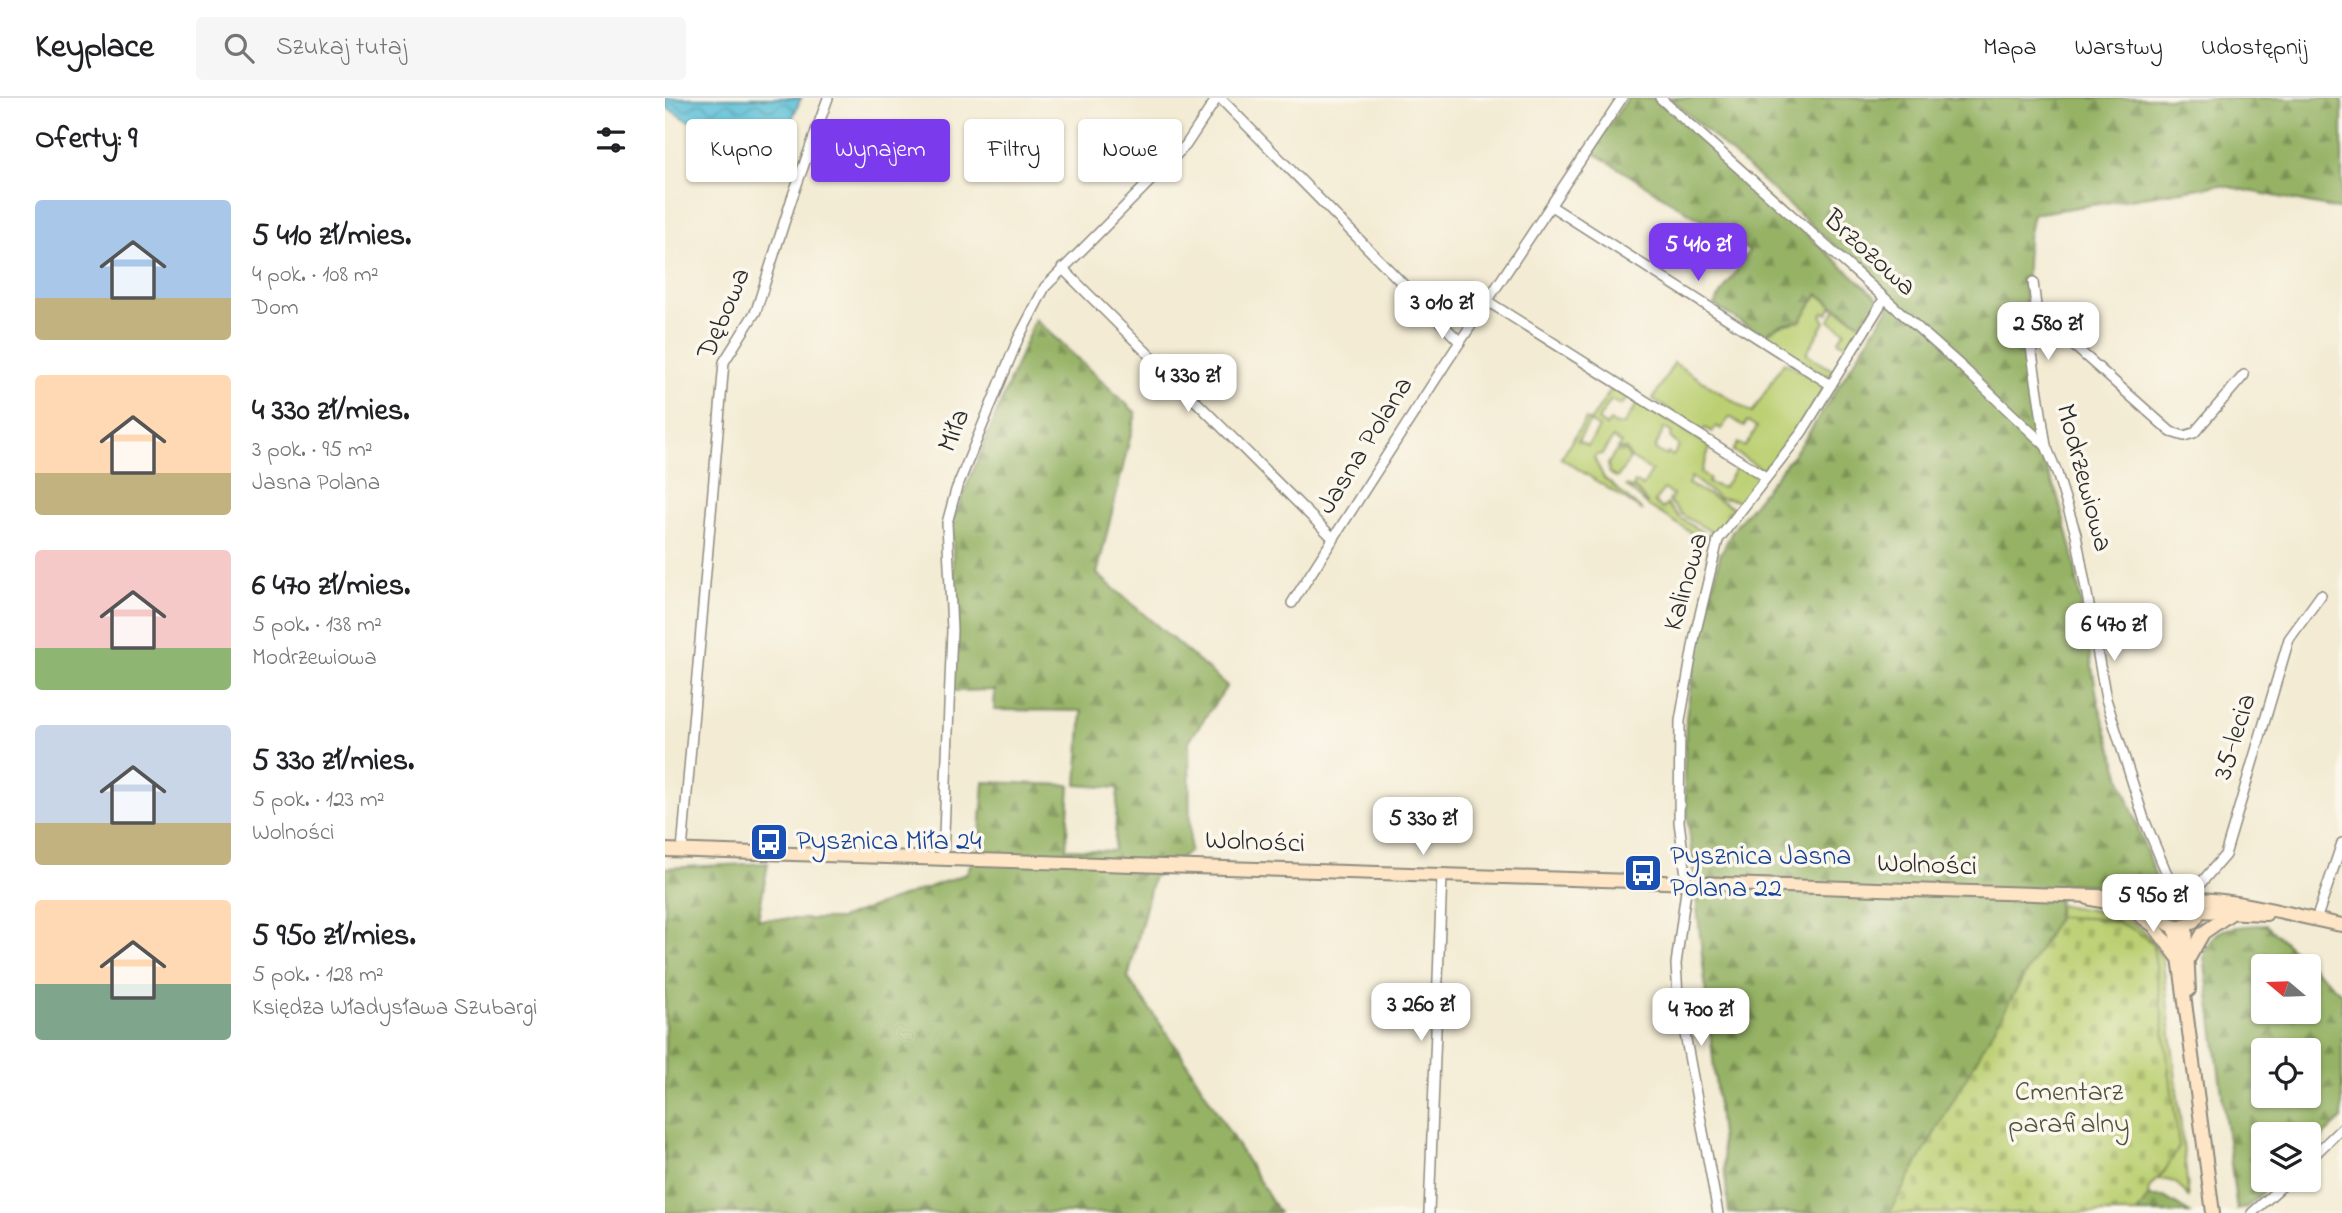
<!DOCTYPE html>
<html lang="pl">
<head>
<meta charset="utf-8">
<style>
  body { margin:0; font-family:"Indie Flower",sans-serif; background:#f6f6f6; color:#202124; height:100vh; display:flex; flex-direction:column; font-size:26px; white-space:nowrap }
  * { box-sizing:border-box; margin:0 }
  p { font-size:23px; color:#757577 }
  .icon { flex:none; width:38px; height:38px; fill:none; stroke:currentColor; stroke-width:2; stroke-linecap:round; stroke-linejoin:round }
  .map { position:relative; flex:1; overflow:hidden }
  .side { display:flex; flex-direction:column; background:#fff; width:665px }
  .side>* { flex:none }
  .banner { position:absolute; left:21px; top:21px; width:665px; height:63px; display:flex; gap:14px }
  .needle { width:46px; rotate:289deg }
  .tools { position:absolute; left:1586px; top:856px; display:grid; gap:14px }
  .tools a { display:grid; place-items:center; width:70px; height:70px; border-radius:7px; background:#fff; box-shadow:0 2px 5px #0004; font-size:35px }
  .price { position:absolute; translate:-50% -60px; padding:0 16px; border-radius:14px; background:#fff; color:#222; font-size:23px; line-height:46px; filter:drop-shadow(0 2px 4px #0008) }
  .price::after { content:''; position:absolute; left:50%; top:42px; width:21px; height:16px; margin-left:-10px; background:inherit; clip-path:polygon(0 0,100% 0,50% 100%) }
  .price.current { background:#7c3aed; color:#fff }
  ul { padding:0; list-style:none }
  li { display:flex; align-items:center; gap:21px; height:175px; padding:0 35px }
  li span { display:grid; place-items:center; flex:none; width:196px; height:140px; border-radius:7px; color:#555 }
  li>.icon { margin-inline-start:auto }
  span .icon { width:84px; height:84px; fill:#fffc; stroke-width:1 }
  li b { font-size:30px }
  h2 { display:flex; justify-content:space-between; align-items:center; height:84px; padding:0 35px; font-size:30px }
  .tag { padding:0 24px; border-radius:7px; background:#fff; box-shadow:0 2px 5px #0004; font-size:24px; line-height:63px }
  .tag.current { background:#7c3aed; color:#fff }
  header { display:flex; align-items:center; gap:42px; box-sizing:border-box; height:98px; padding:0 35px; background:#fff; border-bottom:2px solid #e0e0e0 }
  header strong { font-size:33px }
  nav { display:flex; gap:38px; margin-inline-start:auto; font-size:24px }
  .search { width:490px; height:63px; background:#f6f6f6; display:flex; align-items:center; gap:18px; box-sizing:border-box; padding:0 24px; border-radius:7px; color:#757577; font-size:26px }
  main { display:flex; flex:1; min-height:0 }
  .map>svg:first-child { display:block }
</style>
</head>
<body>
<header>
<strong>Keyplace</strong>
<div class="search"><svg class="icon" aria-label="search" viewBox="0 0 24 24"><circle cx="10" cy="10" r="6"/><path d="M15 15l6 6"/></svg>Szukaj tutaj</div>
<nav><a>Mapa</a><a>Warstwy</a><a>Udostępnij</a></nav>
</header>
<main>
<section class="side">
<h2>Oferty: 9<svg class="icon" aria-label="filters" viewBox="0 0 24 24"><path d="M4 7h16M4 17h16"/><circle cx="9" cy="7" r="2"/><circle cx="15" cy="17" r="2"/></svg></h2>
<ul>
<li><span style="background:linear-gradient(#a9c7e8 70%,#c2b280 0)"><svg class="icon" aria-label="home" viewBox="0 0 24 24"><path d="M3 11l9-7 9 7M6 9v11h12V9"/></svg></span><div><b>5 410 zł/mies.</b><p>4 pok. · 108 m²</p><p>Dom</p></div></li>
<li><span style="background:linear-gradient(#ffd9b3 70%,#c2b280 0)"><svg class="icon" aria-label="home" viewBox="0 0 24 24"><path d="M3 11l9-7 9 7M6 9v11h12V9"/></svg></span><div><b>4 330 zł/mies.</b><p>3 pok. · 95 m²</p><p>Jasna Polana</p></div></li>
<li><span style="background:linear-gradient(#f6c9c9 70%,#8fb573 0)"><svg class="icon" aria-label="home" viewBox="0 0 24 24"><path d="M3 11l9-7 9 7M6 9v11h12V9"/></svg></span><div><b>6 470 zł/mies.</b><p>5 pok. · 138 m²</p><p>Modrzewiowa</p></div></li>
<li><span style="background:linear-gradient(#c9d6e8 70%,#c2b280 0)"><svg class="icon" aria-label="home" viewBox="0 0 24 24"><path d="M3 11l9-7 9 7M6 9v11h12V9"/></svg></span><div><b>5 330 zł/mies.</b><p>5 pok. · 123 m²</p><p>Wolności</p></div></li>
<li><span style="background:linear-gradient(#ffd9b3 60%,#7fa58c 0)"><svg class="icon" aria-label="home" viewBox="0 0 24 24"><path d="M3 11l9-7 9 7M6 9v11h12V9"/></svg></span><div><b>5 950 zł/mies.</b><p>5 pok. · 128 m²</p><p>Księdza Władysława Szubargi</p></div></li>
</ul>
</section>
<div class="map">
<svg width="1677" height="1115" viewBox="0 0 1677 1115">
  <defs>
    <pattern id="forest-firs" width="22" height="20" patternUnits="userSpaceOnUse" patternTransform="scale(1.75)"><rect width="22" height="20" fill="#95b265"/><path d="M5 1l3.5 6h-7zM16 11l3.5 6h-7z" fill="#7a9153"/></pattern>
    <pattern id="cemetery-stones" width="16" height="16" patternUnits="userSpaceOnUse" patternTransform="scale(1.75)"><rect width="16" height="16" fill="#bcd073"/><path d="M2 7V4a2 2 0 0 1 4 0v3zM10 15v-3a2 2 0 0 1 4 0v3z" fill="#a2b364"/></pattern>
    <pattern id="water-waves" width="16" height="10" patternUnits="userSpaceOnUse" patternTransform="scale(1.75)"><rect width="16" height="10" fill="#5abfd8"/><path d="M0 5q4-4 8 0t8 0" fill="none" stroke="#4b9baf"/></pattern>
  </defs>
  <rect width="100%" height="100%" fill="#fbf7ec"/>
  <filter id="ink" filterUnits="userSpaceOnUse"><feTurbulence type="fractalNoise" baseFrequency=".0143" numOctaves="2"/><feDisplacementMap in="SourceGraphic" scale="14" xChannelSelector="R" yChannelSelector="G"/><feConvolveMatrix kernelMatrix="1 2 1 2 8 2 1 2 1" color-interpolation-filters="sRGB"/></filter>
  <filter id="wash" filterUnits="userSpaceOnUse"><feTurbulence type="fractalNoise" baseFrequency=".00686" numOctaves="4" result="noise"/><feDisplacementMap in="SourceGraphic" scale="28" xChannelSelector="R" yChannelSelector="G"/><feGaussianBlur stdDeviation="1.57" result="paint"/><feColorMatrix in="noise" values="0 0 0 0 0 0 0 0 0 0 0 0 0 0 0 0 0 1.4 0 .05"/><feComposite in="paint" operator="in"/></filter>
  <g filter="url(#wash)">
    <rect width="100%" height="100%" fill="#f3ebd3"/>
    <!-- grass -->
    <g fill="#bcd073" stroke="#747e4f" stroke-width="2" fill-rule="evenodd">
      <path d="M1153,196L1171,211L1198,227L1184,249L1173,243L1180,233L1164,223L1171,211L1166,209L1162,216L1159,214L1156,217L1160,224L1141,256L1169,273L1166,277H1161L1098,238L1115,227L1135,223Z"/>
      <path d="M1119,264L1155,285L1159,290L1131,335L1098,372L1068,353L1073,345L1080,349L1092,329L1082,323L1079,328L1065,319L1056,331L1051,328L1047,334L1040,330L1037,334L988,301L1009,265L1087,315Z"/>
      <path d="M949,287L966,298L955,307L946,302L933,322L941,328L945,323L951,327L959,326L974,303L1045,349L1036,375L1045,381L1043,385L1058,390L1073,367L1092,379V386L1076,406L1070,402L1054,400L1026,379L1023,386L1071,411L1069,415L1064,413L1062,416L1066,419L1049,435L1017,417L1004,403L1008,397L999,391L989,404L998,411L1002,406L1015,420L1047,440L1048,448L982,407L960,387L973,393L983,406L968,388L970,384L978,388L987,373L966,360L961,351H952L956,346L948,340L937,356L931,357L929,360L939,380L978,413L896,360L921,321L925,323L913,343L923,348L934,330L925,324ZM999,330L1007,335L1005,339L1014,348L1008,358L1003,355L1001,358L990,351Z"/>
      <path d="M960,353L965,361L952,380L944,375L943,366L950,354Z"/>
      <path d="M1393,806C1441,817 1475,810 1498,863L1524,1101C1516,1086 1509,1082 1493,1081L1501,1071L1453,822L1393,819Z"/>
    </g>
    <!-- forest -->
    <g fill="url(#forest-firs)" stroke="#606e48" stroke-width="2" fill-rule="evenodd">
      <path d="M963,0H990L1214,201L1198,227L1153,196L1135,223L1115,227L1098,238L1049,207L1084,153L926,53Z"/>
      <path d="M1005,0H1677V112L1555,87L1368,116L1363,140L1359,255L1373,352L1392,396L1407,452L1433,604L1458,687L1491,780L1485,788L1394,786L1393,819L1224,1115H1064L1019,683L1021,620L1026,585L1055,457L1068,432L1138,344L1229,201Z"/>
      <path d="M370,221L471,315L432,476L562,588L524,643L525,753L488,780L463,880L517,957L614,1115H0V770L103,765L93,821H175L301,776L314,749L319,684L405,687L401,751L449,753L453,690L412,687L417,613L329,612L330,592L288,593V422Z"/>
      <path d="M1601,827L1677,896V1021L1643,1052V1036H1598V1082H1611L1582,1109L1572,1112L1539,858C1547,825 1572,829 1601,827ZM1598,868H1643V914H1598ZM1598,952H1643V998H1598Z"/>
      <path d="M1483,1099H1499L1525,1115H1472Z"/>
    </g>
    <!-- cemetery -->
    <path fill="url(#cemetery-stones)" stroke="#747e4f" stroke-width="2" d="M1393,819C1433,821 1456,817 1488,846L1514,1049L1501,1071L1484,1090L1483,1099L1472,1115H1224Z"/>
    <!-- water -->
    <path fill="url(#water-waves)" stroke="#427582" stroke-width="2" d="M0,0H136L106,70L0,9Z"/>
  </g>
  <g filter="url(#ink)">
    <g fill="none" stroke-linecap="round" stroke-linejoin="round">
      <defs>
        <g id="street">
          <path d="M555,0L795,244"/>
          <path d="M995,0L1296,268L1381,348"/>
          <path d="M886,108L1166,287"/>
          <path d="M397,170L669,441"/>
          <path d="M1368,184L1374,232L1368,238L1366,249L1381,348L1391,372L1411,436L1441,601L1479,721L1507,788"/>
          <path d="M822,203L1101,379"/>
          <path d="M1374,232H1384L1399,239L1506,334L1519,338L1529,335L1579,277"/>
          <path d="M627,505L781,265L957,0"/>
          <path d="M17,753L59,264L91,213L127,100L163,0"/>
          <path d="M278,761L287,532L282,425L291,392L353,241L380,189L521,47L552,0"/>
          <path d="M1529,793L1560,757L1624,541L1656,497"/>
          <path d="M1651,822L1677,745"/>
          <path d="M1643,1063L1677,1030"/>
          <path d="M764,1115L777,777"/>
          <path d="M1053,1115L1013,898L1011,866L1022,785L1014,724L1015,623L1030,537L1053,442L1137,334L1219,201"/>
          <path d="M1587,1115L1624,1082"/>
        </g>
        <g id="secondary">
          <path d="M0,752L1494,800"/>
          <circle cx="1514" cy="808" r="21"/>
          <path d="M1423,800C1446,807 1474,805 1493,813"/>
          <path d="M1534,801C1583,803 1629,818 1677,827"/>
          <path d="M1463,809L1489,828L1514,861"/>
          <path d="M1534,813L1601,816"/>
          <path d="M1521,828L1524,892"/>
          <path d="M1510,829L1548,1115"/>
          <path d="M1524,860L1538,835L1568,814"/>
        </g>
      </defs>
      <!-- street casing -->
      <use href="#street" stroke="#8f8b7f" stroke-width="12"/>
      <!-- secondary casing -->
      <use href="#secondary" stroke="#8f8b7f" stroke-width="16"/>
      <!-- street -->
      <use href="#street" stroke="#fff" stroke-width="9"/>
      <!-- secondary -->
      <use href="#secondary" stroke="#fde5c5" stroke-width="12"/>
    </g>
  </g>
  <!-- icons -->
  <defs>
    <symbol id="bus-square" viewBox="-11 -11 22 22"><rect x="-9" y="-9" width="18" height="18" rx="4" fill="#1a4fb4" stroke="#fbf7ec"/><path d="M-5-6H5V4H4V6H2V4H-2V6H-4V4H-5ZM-3.5-4V0h7V-4ZM-3.5 1.2v1.5H-2V1.2ZM2 1.2v1.5H3.5V1.2Z" fill="#fff"/></symbol>
  </defs>
  <g fill-rule="evenodd">
    <use href="#bus-square" x="82" y="722" width="44" height="44"/>
    <use href="#bus-square" x="956" y="753" width="44" height="44"/>
  </g>
  <g text-anchor="middle" dominant-baseline="central" stroke-width="7" stroke-linejoin="round" paint-order="stroke">
    <!-- street labels -->
    <g font-size="28" fill="#2b2b2b" stroke="#fbf7ec">
      <text transform="translate(1204 156) rotate(42)">Brzozowa</text>
      <text transform="translate(60 216) rotate(-67)">Dębowa</text>
      <text transform="translate(290 333) rotate(-68)">Miła</text>
      <text transform="translate(701 348) rotate(-58)">Jasna Polana</text>
      <text transform="translate(1418 380) rotate(75)">Modrzewiowa</text>
      <text transform="translate(1022 484) rotate(-74)">Kalinowa</text>
      <text transform="translate(1571 639) rotate(-73)">35-lecia</text>
      <text transform="translate(590 745) rotate(2)">Wolności</text>
      <text transform="translate(1262 768) rotate(2)">Wolności</text>
    </g>
    <!-- transit labels -->
    <g font-size="28" fill="#164399" stroke="#fbf7ec" text-anchor="start">
      <text x="131" y="744">Pysznica Miła 24</text>
      <text x="1005" y="759">Pysznica Jasna<tspan x="1005" dy="32">Polana 22</tspan></text>
    </g>
    <!-- park labels -->
    <g font-size="28" fill="#4f543d" stroke="#fbf7ec">
      <text x="1404" y="995">Cmentarz<tspan x="1404" dy="32">parafialny</tspan></text>
    </g>
  </g>
</svg>
<div class="tools">
<a><svg class="needle" viewBox="-14 -14 28 28"><path d="M0-13l5 13h-10z" fill="#e53935"/><path d="M0 13l5-13h-10z" fill="#757577"/></svg></a>
<a><svg class="icon" aria-label="locate" viewBox="0 0 24 24"><circle cx="12" cy="12" r="6"/><path d="M12 2v4M12 18v4M2 12h4M18 12h4"/></svg></a>
<a><svg class="icon" aria-label="layers" viewBox="0 0 24 24"><path d="M12 4l9 5-9 5-9-5zM3 14l9 5 9-5"/></svg></a>
</div>
<b class="price current" style="left:1033px;top:185px">5 410 zł</b>
<b class="price" style="left:777px;top:243px">3 010 zł</b>
<b class="price" style="left:1383px;top:264px">2 580 zł</b>
<b class="price" style="left:523px;top:316px">4 330 zł</b>
<b class="price" style="left:1449px;top:565px">6 470 zł</b>
<b class="price" style="left:758px;top:759px">5 330 zł</b>
<b class="price" style="left:1488px;top:836px">5 950 zł</b>
<b class="price" style="left:756px;top:945px">3 260 zł</b>
<b class="price" style="left:1036px;top:950px">4 700 zł</b>
<div class="banner">
<a class="tag">Kupno</a>
<a class="tag current">Wynajem</a>
<a class="tag">Filtry</a>
<a class="tag">Nowe</a>
</div>
</div>
</main>
</body>
</html>
